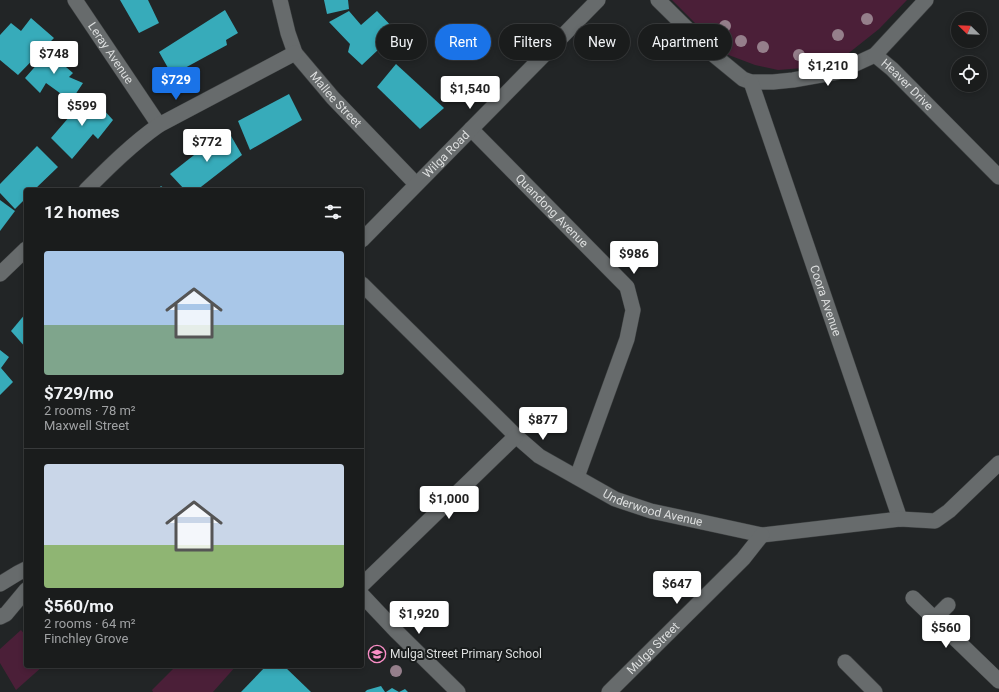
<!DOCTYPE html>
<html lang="en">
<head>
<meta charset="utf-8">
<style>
  body { margin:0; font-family:Roboto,sans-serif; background:#272929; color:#f1f3f6; height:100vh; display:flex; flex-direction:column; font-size:15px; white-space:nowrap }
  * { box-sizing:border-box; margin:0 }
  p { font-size:13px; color:#9fa1a3 }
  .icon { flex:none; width:22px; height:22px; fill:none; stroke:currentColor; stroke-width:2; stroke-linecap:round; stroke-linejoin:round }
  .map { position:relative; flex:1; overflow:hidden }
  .details { position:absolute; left:24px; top:188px; width:340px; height:480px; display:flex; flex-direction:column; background:#1a1c1c; border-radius:4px; box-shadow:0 2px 6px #0003,0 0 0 1px #383a3b }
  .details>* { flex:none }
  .banner { position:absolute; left:376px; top:24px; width:380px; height:36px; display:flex; gap:8px }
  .needle { width:26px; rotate:293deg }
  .fabs { position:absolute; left:951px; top:12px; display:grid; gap:8px }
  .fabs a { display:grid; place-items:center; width:36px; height:36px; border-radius:50%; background:#1a1c1c; box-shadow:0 2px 6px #0003,0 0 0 1px #383a3b; font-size:20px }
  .price { position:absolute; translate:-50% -34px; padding:0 9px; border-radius:4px; background:#fff; color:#222; font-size:13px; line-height:26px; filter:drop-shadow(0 1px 2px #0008) }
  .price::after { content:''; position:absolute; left:50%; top:24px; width:12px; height:9px; margin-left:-6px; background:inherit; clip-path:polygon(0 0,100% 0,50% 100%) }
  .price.on { background:#1a73e8; color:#fff }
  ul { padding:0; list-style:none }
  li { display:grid; align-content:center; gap:8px; height:212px; padding:0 20px }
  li+li { border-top:1px solid #383a3b }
  li span { display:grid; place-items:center; height:124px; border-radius:4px; color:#555 }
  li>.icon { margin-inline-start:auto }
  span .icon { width:72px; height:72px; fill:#fffc; stroke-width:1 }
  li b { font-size:17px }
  h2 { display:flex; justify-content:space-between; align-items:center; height:48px; padding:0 20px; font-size:17px }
  .chip { padding:0 14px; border-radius:18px; background:#1a1c1c; box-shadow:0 2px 6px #0003,0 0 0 1px #383a3b; font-size:14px; line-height:36px }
  .chip.on { background:#1a73e8; color:#fff }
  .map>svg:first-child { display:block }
</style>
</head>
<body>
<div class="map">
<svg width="999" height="692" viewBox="0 0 999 692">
  <rect width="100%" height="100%" fill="#222526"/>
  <!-- green -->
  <g fill="#4b1f38">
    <path d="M672,0H907L879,29L845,56L803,68L778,70L755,65L726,54Z"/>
    <path d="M21,630L26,636V666H43L16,690L0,663V649Z"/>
    <path d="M176,666H236L213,692H153L152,690Z"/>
  </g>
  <!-- building -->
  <g fill="#37abba">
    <path d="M120,0H148L159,23L139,33Z"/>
    <path d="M324,0H348L349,9L327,14Z"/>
    <path d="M225,10L238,33L226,40L227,45L172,75L159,52Z"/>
    <path d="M349,11L361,25L377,11L397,32L362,65L348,52L350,44L329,22Z"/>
    <path d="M31,18L54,38L18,75L0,60V35L11,23L21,31Z"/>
    <path d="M55,44L66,55L59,61L73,73L69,77L83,83L71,101L46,83L40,93L25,78Z"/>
    <path d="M396,64L444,108L420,129L377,87Z"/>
    <path d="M89,94L113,120L98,139L93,134L72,159L51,138Z"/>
    <path d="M289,94L302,120L250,150L238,121Z"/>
    <path d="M227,129L242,155L197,190H185L170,174Z"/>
    <path d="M37,146L58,167L34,190H26V198L15,209L0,193V184Z"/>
    <path d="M161,186L166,190H157Z"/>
    <path d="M0,200L15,211L0,231Z"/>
    <path d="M26,313V348L11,331Z"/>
    <path d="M0,350L9,357L1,368L13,382L0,395Z"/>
    <path d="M266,666H284L311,692H241Z"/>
    <path d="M381,686L385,692H365L367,690Z"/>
    <path d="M392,688L399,692L405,689L408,692H386Z"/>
  </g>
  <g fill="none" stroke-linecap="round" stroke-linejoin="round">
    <defs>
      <g id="street">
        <path id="s1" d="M75,0L159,125"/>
        <path id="s2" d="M280,0L288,33L295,53L333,98L416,184"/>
        <path id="s3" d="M658,0L715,56L743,79L751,82H773L793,80L838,72L875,55L892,69L999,177"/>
        <path d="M875,55L926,0"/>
        <path id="s4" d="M751,82L900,519"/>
        <path id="s5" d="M471,129L627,287L633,310L627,339L577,477"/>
        <path d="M86,190C109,167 132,144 159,125L295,53"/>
        <path id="s6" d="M362,240L598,0"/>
        <path d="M0,274L26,249"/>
        <path id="s7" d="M362,284L516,436L539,456L615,499L651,511L762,535L900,519L935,521L949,511L999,463"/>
        <path d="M0,584L18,573L26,569"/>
        <path d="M362,585L516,436"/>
        <path d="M362,595L397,632L458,692"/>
        <path d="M913,598L999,681"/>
        <path d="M0,617L6,614L26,590"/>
        <path d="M934,619L948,605"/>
        <path d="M845,662L875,692"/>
        <path id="s8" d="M609,692L743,559L762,535"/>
      </g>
    </defs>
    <!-- street casing -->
    <use href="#street" stroke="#3d4041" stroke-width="16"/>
    <!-- street -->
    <use href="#street" stroke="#676b6c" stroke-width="15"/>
  </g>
  <!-- trees -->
  <g fill="#957f8b">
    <circle cx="867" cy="19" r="6"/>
    <circle cx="725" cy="26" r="6"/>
    <circle cx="838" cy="35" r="6"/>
    <circle cx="741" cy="41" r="6"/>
    <circle cx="763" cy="47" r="6"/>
    <circle cx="799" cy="55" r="6"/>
    <circle cx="396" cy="671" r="6"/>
  </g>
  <!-- icons -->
  <defs>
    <symbol id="school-ring" viewBox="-11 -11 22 22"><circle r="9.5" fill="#191c1c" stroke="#fa8fc7" stroke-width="1.5"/><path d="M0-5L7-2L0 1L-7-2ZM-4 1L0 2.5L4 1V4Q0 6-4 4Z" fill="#fa8fc7"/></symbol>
  </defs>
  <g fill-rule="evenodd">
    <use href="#school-ring" x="367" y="644" width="20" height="20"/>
  </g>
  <g text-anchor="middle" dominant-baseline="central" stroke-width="4" stroke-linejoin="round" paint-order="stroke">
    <!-- street labels -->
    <g font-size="12" fill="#dddfdf" stroke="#191c1c">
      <text stroke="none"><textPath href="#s1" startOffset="64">Leray Avenue</textPath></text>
      <text stroke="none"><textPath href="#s3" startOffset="297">Heaver Drive</textPath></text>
      <text stroke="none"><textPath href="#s2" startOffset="117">Mallee Street</textPath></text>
      <text stroke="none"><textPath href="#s6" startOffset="120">Wilga Road</textPath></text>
      <text stroke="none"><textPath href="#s5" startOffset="115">Quandong Avenue</textPath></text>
      <text stroke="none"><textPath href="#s4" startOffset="231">Coora Avenue</textPath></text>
      <text stroke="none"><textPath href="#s7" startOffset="373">Underwood Avenue</textPath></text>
      <text stroke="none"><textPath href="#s8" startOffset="62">Mulga Street</textPath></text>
    </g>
    <!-- poi labels -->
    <g font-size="12" fill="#dddfdf" stroke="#191c1c" text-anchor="start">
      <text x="390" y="654">Mulga Street Primary School</text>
    </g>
  </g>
</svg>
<div class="fabs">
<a><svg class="needle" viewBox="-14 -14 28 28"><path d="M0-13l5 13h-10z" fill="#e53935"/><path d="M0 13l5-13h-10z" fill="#9fa1a3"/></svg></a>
<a><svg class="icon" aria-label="locate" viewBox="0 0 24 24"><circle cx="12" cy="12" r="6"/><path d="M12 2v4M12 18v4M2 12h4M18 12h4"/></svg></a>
</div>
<b class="price" style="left:54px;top:75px">$748</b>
<b class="price" style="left:828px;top:87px">$1,210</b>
<b class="price on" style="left:176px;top:101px">$729</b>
<b class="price" style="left:470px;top:110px">$1,540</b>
<b class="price" style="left:82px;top:127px">$599</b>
<b class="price" style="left:207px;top:163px">$772</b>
<b class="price" style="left:634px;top:275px">$986</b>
<b class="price" style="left:543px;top:441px">$877</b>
<b class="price" style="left:449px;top:520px">$1,000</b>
<b class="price" style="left:677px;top:605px">$647</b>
<b class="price" style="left:419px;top:635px">$1,920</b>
<b class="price" style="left:946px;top:649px">$560</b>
<div class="banner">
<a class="chip">Buy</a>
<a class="chip on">Rent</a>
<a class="chip">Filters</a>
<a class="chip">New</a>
<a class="chip">Apartment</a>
</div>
<section class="details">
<h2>12 homes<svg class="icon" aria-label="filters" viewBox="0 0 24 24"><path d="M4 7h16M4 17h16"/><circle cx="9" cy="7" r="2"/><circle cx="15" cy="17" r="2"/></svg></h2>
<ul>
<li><span style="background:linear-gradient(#a9c7e8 60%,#7fa58c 0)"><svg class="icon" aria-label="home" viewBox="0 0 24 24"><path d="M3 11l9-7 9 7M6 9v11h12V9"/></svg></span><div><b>$729/mo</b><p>2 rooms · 78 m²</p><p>Maxwell Street</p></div></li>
<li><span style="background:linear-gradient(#c9d6e8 65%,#8fb573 0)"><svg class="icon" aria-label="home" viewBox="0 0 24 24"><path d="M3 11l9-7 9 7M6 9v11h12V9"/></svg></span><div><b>$560/mo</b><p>2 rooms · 64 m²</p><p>Finchley Grove</p></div></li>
</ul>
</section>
</div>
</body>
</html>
